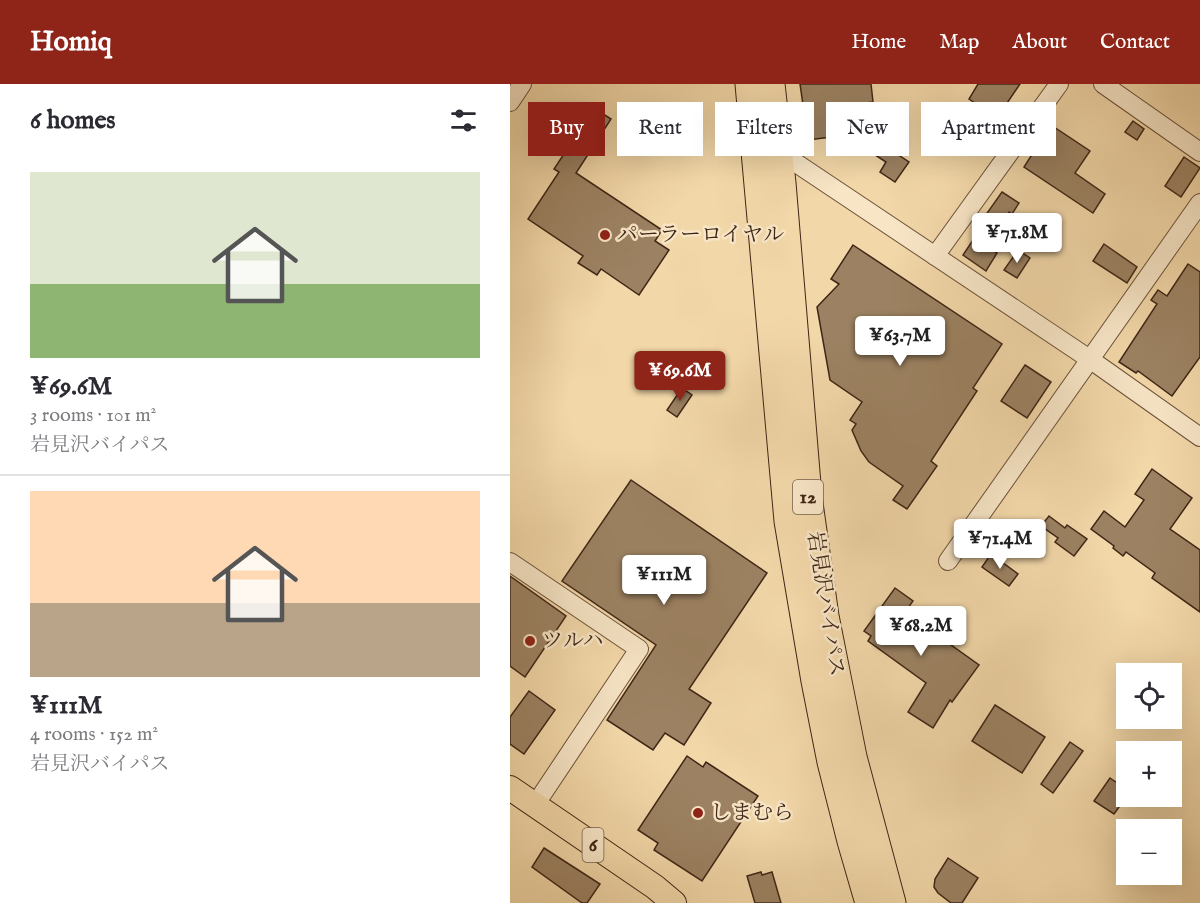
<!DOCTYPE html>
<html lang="en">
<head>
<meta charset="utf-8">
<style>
  body { margin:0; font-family:"IM FELL English","Noto Serif JP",serif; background:#f7f7f7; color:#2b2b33; height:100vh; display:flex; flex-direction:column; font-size:22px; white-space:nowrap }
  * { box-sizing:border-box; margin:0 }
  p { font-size:20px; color:#7c7c81 }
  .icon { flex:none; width:33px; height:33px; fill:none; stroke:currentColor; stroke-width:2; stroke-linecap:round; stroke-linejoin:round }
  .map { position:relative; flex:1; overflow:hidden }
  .panel { display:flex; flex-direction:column; background:#fff; width:510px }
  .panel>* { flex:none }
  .guide { position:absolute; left:18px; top:18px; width:570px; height:54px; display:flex; gap:12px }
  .fabs { position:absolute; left:606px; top:579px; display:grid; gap:12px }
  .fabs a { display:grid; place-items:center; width:66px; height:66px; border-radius:0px; background:#fff; box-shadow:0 6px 24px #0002; font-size:30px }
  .price { position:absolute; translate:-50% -51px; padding:0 14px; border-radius:6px; background:#fff; color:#222; font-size:20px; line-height:39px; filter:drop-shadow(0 2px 3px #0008) }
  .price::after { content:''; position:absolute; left:50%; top:36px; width:18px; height:14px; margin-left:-9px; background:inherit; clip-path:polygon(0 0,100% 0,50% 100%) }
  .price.on { background:#8f2418; color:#fff }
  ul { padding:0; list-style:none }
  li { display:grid; align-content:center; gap:12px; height:318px; padding:0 30px }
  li+li { border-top:2px solid #e1e1e2 }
  li span { display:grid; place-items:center; height:186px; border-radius:0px; color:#555 }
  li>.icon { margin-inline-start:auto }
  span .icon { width:108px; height:108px; fill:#fffc; stroke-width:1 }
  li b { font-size:26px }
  h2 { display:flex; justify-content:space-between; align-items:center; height:72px; padding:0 30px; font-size:26px }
  .tag { padding:0 21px; border-radius:0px; background:#fff; box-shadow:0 6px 24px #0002; font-size:21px; line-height:54px }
  .tag.on { background:#8f2418; color:#fff }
  header { display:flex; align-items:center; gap:36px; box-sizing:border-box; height:84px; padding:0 30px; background:#8f2418; color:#fff }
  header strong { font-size:28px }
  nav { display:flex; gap:33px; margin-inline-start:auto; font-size:21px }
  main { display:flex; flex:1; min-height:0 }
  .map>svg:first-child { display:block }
</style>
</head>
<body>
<header>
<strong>Homiq</strong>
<nav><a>Home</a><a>Map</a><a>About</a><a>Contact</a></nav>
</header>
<main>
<section class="panel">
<h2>6 homes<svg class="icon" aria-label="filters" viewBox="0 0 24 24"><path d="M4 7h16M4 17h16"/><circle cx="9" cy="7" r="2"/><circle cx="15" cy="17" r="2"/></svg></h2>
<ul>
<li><span style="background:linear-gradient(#dfe7d0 60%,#8fb573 0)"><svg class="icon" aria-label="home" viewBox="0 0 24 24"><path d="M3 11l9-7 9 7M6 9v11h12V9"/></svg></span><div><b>¥69.6M</b><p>3 rooms · 101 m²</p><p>岩見沢バイパス</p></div></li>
<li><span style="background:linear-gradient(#ffd9b3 60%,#b9a48a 0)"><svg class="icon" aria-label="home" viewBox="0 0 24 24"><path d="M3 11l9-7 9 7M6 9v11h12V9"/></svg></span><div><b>¥111M</b><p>4 rooms · 152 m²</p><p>岩見沢バイパス</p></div></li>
</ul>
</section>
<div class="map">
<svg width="690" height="819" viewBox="0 0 690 819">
  <rect width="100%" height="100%" fill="#f2d7a8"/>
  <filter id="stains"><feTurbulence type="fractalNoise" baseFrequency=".00333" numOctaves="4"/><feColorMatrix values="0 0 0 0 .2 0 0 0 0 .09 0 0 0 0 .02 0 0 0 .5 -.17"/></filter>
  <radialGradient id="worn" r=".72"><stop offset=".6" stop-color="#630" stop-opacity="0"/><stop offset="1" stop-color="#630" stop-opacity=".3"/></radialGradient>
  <!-- building -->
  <g fill="#9c8262" stroke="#3f2616" stroke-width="1.5">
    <path d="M290,0H361L363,18L337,22L338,29L334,30L337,51L298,56Z"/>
    <path d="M468,0H510L487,34L459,15Z"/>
    <path d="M84,24L101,35L66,89L152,146L145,157L159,166L129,211L91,185L87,191L68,179L73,172L18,135L49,88L44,85L54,70L21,49L33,30L66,52Z"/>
    <path d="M370,31L390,45L378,64L399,78L385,98L370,88L376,78L350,61Z"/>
    <path d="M623,37L634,45L627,56L615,48Z"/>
    <path d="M541,41L580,67L565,89L595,110L583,129L514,83Z"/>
    <path d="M674,73L690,84L671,113L655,102Z"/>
    <path d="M492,108L509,119L502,130L499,128L476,162L487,169L476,187L453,171L471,144L468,142Z"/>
    <path d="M594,160L627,183L617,199L583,177Z"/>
    <path d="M343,161L492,260L463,304L467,307L421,377L427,382L397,425L383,416L393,402L359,378L351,367L342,346L346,340L340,336L352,318L320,296L307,223L329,200L321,195Z"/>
    <path d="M508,166L520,174L507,194L494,186Z"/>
    <path d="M678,180L690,188V273L662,312L628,287L626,289L609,278L647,220L641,216L648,206L657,212Z"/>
    <path d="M515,281L541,298L517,334L491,317Z"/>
    <path d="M172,304L182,311L167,333L157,326Z"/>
    <path d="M642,385L682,414L660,445L690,466V528L642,494L645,489L616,468L613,472L603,464L604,462L581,445L594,427L615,443L634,416L625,410Z"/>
    <path d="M121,396L257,489L179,605L201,619L174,661L155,649L143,666L97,636L146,561L52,497Z"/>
    <path d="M539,432L555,444L557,441L577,455L564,472L545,458L548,454L531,442Z"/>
    <path d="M481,470L508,490L499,502L472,483Z"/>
    <path d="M0,492L56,532L15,593L0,582Z"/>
    <path d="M385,504L403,517L395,528L469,581L442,618L440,616L423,644L398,628L416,599L358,557L361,552L354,547Z"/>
    <path d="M19,607L45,626L14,670L0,660V633Z"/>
    <path d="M485,621L535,653L512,689L462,657Z"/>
    <path d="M560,658L573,667L543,709L531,700Z"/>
    <path d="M177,672L193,683L196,678L248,712L192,797L144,766L148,759L128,746Z"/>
    <path d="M600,694L616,705L617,712L604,730L584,717Z"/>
    <path d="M34,764L90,800L77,819H72L22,783Z"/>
    <path d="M438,774L468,794L452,819H441L428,809L424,803L425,795Z"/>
    <path d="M251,788L252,791L262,788L271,819H245L237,792Z"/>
  </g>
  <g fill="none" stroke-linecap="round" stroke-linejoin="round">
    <defs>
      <g id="minor">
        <path d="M593,0L690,68"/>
        <path d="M0,18L12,0"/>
        <path d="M268,67L581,276L690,353"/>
        <path d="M425,172L549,0"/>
        <path d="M438,477L690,119"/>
        <path d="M0,478L129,565L25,721"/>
      </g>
      <path id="major" d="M0,704L145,803L164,819"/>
      <g id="highway">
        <path d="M239,0L278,437L305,597L321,678L341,757L359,819"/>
        <path d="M261,0L272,99L298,412L315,532L343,673L382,819"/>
      </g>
    </defs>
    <!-- minor casing -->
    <use href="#minor" stroke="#6c523a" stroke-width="20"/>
    <!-- major casing -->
    <use href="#major" stroke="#3f2616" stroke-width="26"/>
    <!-- highway casing -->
    <use href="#highway" stroke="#3f2616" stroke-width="29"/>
    <!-- minor -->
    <use href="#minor" stroke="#f7e5c6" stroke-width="18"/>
    <!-- major -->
    <use href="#major" stroke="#f2d7a8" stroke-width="24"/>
    <!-- highway -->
    <use href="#highway" stroke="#f2d7a8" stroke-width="27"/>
  </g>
  <!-- markers -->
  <g fill="#8f2418" stroke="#f7e5c6" stroke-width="2">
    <circle cx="95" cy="151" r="6"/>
    <circle cx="20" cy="557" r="6"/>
    <circle cx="188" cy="729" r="6"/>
  </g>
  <g text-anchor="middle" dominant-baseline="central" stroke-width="5" stroke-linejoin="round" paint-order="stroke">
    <!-- shield labels -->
    <g fill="#f7e5c6" stroke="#765f4b" stroke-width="1.5">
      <rect x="283" y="396" width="30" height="34" rx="4.5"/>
      <rect x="72.5" y="744" width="21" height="34" rx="4.5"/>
    </g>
    <g font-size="20" font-weight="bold" fill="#3f2616">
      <text x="298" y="413">12</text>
      <text x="83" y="761">6</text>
    </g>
    <!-- poi labels -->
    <g font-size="21" fill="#3f2616" stroke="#f7e5c6" text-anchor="start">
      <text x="107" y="151">パーラーロイヤル</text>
      <text x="32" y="557">ツルハ</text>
      <text x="200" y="729">しまむら</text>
    </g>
    <!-- street labels -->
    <g font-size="21" fill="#3f2616" stroke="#f7e5c6">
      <text transform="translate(315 520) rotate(81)">岩見沢バイパス</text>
    </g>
  </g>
  <rect width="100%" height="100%" filter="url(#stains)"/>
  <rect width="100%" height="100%" fill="url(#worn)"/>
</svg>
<div class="fabs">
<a><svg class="icon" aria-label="locate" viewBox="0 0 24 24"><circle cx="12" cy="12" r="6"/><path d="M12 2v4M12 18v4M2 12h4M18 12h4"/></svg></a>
<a>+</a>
<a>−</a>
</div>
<b class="price" style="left:507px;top:180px">¥71.8M</b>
<b class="price" style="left:390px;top:283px">¥63.7M</b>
<b class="price on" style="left:170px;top:318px">¥69.6M</b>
<b class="price" style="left:490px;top:486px">¥71.4M</b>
<b class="price" style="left:154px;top:522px">¥111M</b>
<b class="price" style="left:411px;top:573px">¥68.2M</b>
<div class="guide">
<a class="tag on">Buy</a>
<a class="tag">Rent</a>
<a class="tag">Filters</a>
<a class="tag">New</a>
<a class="tag">Apartment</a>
</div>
</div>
</main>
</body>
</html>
